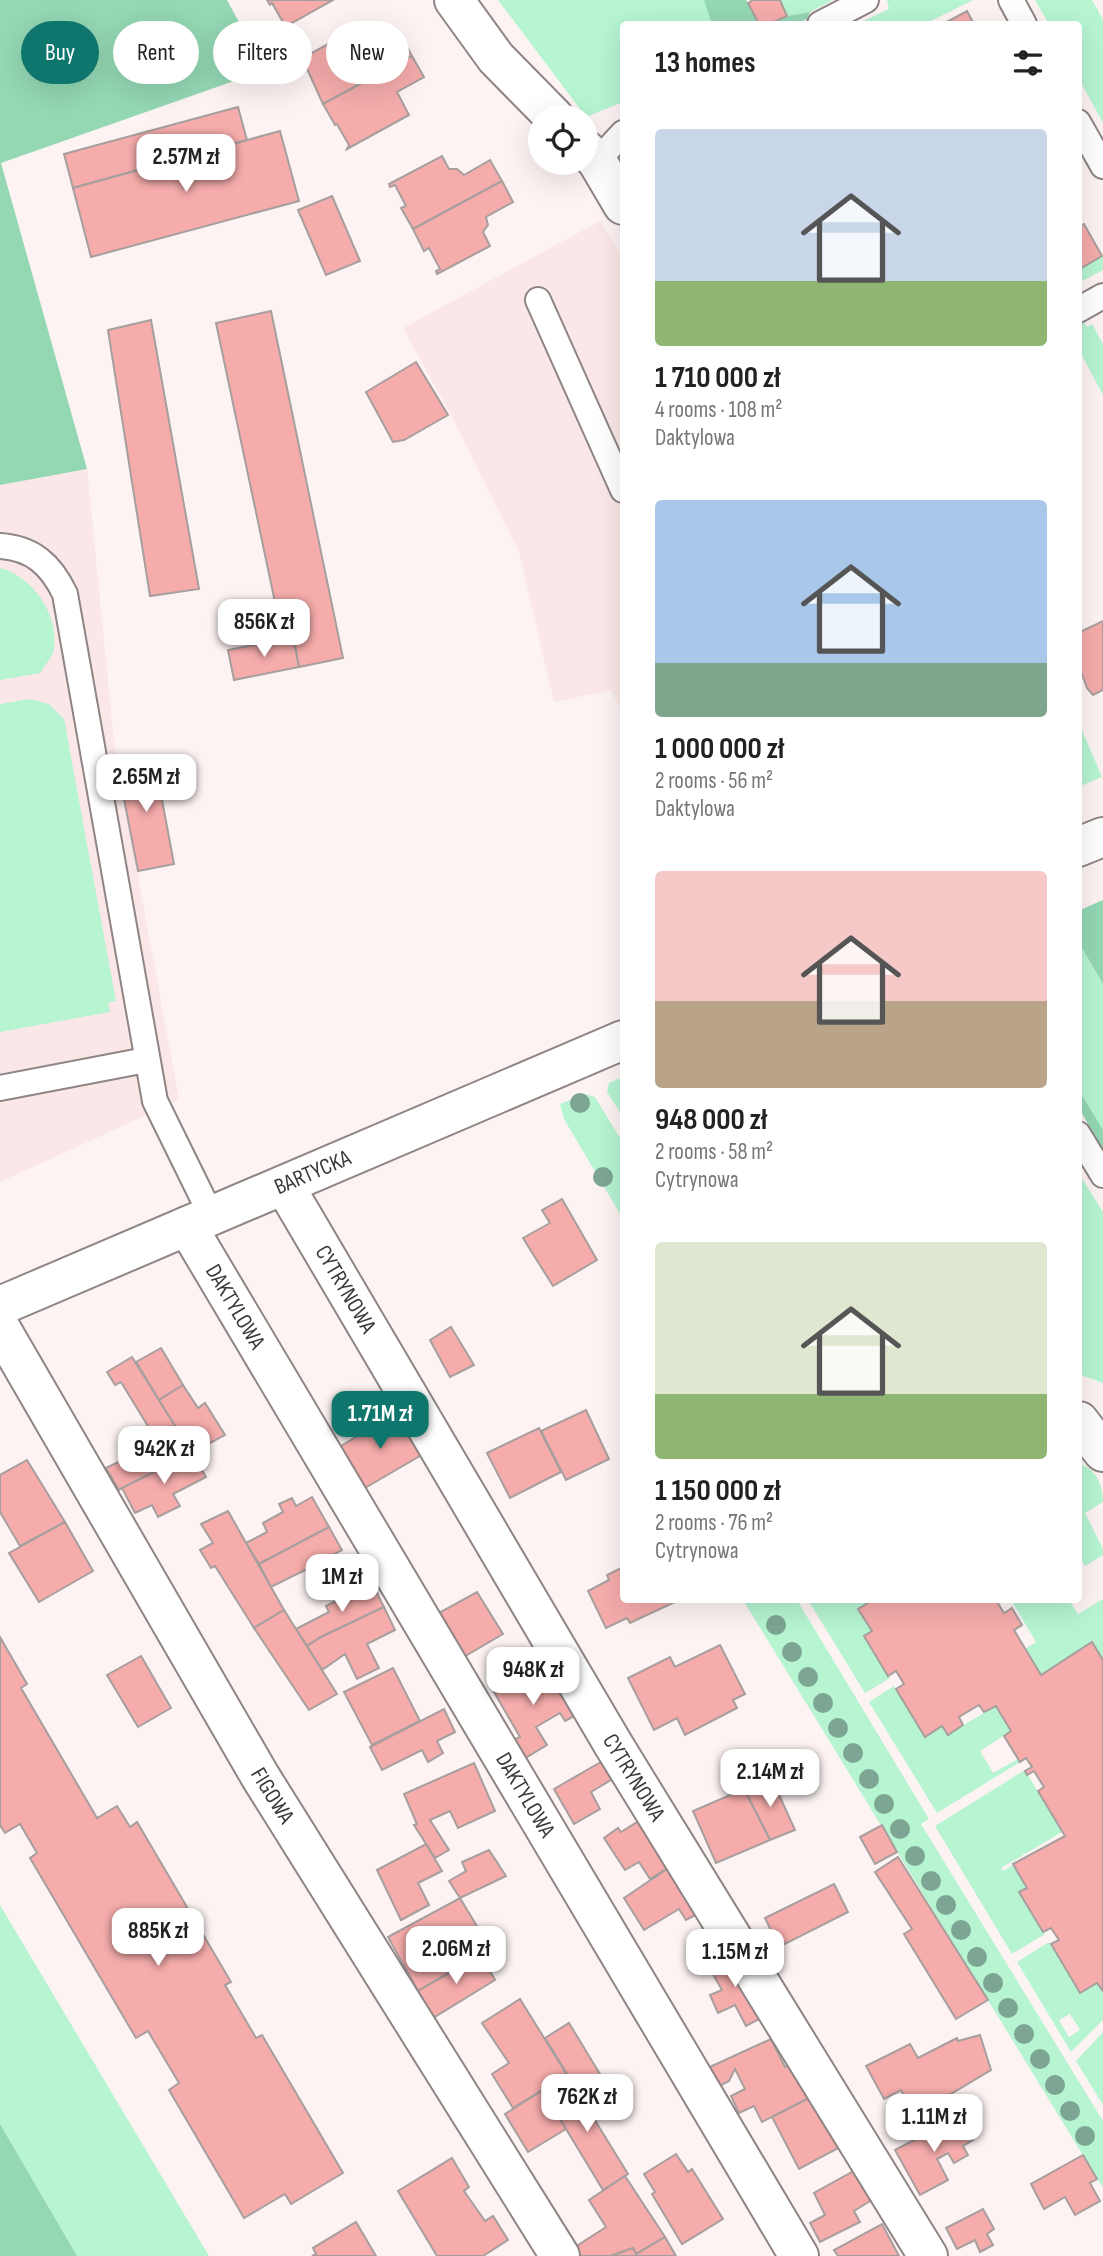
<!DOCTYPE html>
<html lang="en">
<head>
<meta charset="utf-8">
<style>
  body { margin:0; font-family:"Sofia Sans Condensed",sans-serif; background:#f2f2f2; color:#222; height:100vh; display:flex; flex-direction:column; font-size:26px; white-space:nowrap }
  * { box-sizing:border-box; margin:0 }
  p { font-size:23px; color:#767676 }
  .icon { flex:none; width:38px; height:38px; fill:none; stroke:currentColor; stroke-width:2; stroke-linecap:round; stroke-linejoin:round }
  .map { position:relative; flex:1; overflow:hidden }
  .details { position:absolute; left:620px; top:21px; width:462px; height:1582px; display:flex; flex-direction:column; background:#fff; border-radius:7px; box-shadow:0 7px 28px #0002 }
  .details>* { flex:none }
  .top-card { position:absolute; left:21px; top:21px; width:494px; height:63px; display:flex; gap:14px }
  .fabs { position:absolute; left:528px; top:105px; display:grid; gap:14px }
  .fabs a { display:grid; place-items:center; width:70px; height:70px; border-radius:50%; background:#fff; box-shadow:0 7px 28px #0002; font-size:35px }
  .price { position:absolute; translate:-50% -60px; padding:0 16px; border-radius:14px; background:#fff; color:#222; font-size:23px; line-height:46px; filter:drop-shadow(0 2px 4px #0008) }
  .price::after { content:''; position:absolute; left:50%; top:42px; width:21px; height:16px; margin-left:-10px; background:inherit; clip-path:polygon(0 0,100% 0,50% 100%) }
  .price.selected { background:#0f766e; color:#fff }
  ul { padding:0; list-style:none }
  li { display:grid; align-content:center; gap:14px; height:371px; padding:0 35px }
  li span { display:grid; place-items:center; height:217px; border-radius:7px; color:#555 }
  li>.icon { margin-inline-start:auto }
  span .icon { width:126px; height:126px; fill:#fffc; stroke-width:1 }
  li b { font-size:30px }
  h2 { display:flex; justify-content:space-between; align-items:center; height:84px; padding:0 35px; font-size:30px }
  .chip { padding:0 24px; border-radius:32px; background:#fff; box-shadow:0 7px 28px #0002; font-size:24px; line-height:63px }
  .chip.selected { background:#0f766e; color:#fff }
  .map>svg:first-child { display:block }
</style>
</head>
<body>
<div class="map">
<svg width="1103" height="2256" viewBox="0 0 1103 2256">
  <rect width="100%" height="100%" fill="#fdf3f3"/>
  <!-- built -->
  <g fill="#fbe7e7">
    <path d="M600,221L623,258V715L611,690L554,702L519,552L453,419L403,328Z"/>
    <path d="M87,469L115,751L179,1100L0,1182V485Z"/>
  </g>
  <!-- green -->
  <g fill="#b6f4d2" fill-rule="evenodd">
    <path d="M498,0H729L739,24H623V102L586,117Z"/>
    <path d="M780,0H833L810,12L787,16Z"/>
    <path d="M887,0H973L925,24H857L889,9Z"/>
    <path d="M1035,0H1092L1103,19V123L1078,77V24H1049Z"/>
    <path d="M1103,256V270L1078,283V270Z"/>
    <path d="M1084,322L1087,327L1092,324L1103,344V395L1078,348V325Z"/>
    <path d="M0,568C32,576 59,614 54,648C53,659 43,665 41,673L0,680Z"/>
    <path d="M30,699L49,704L64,719L116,1001L108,1003L110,1012L0,1032V704Z"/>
    <path d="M1078,721L1102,777L1078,787Z"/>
    <path d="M1078,941L1103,984V1150L1078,1106Z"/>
    <path d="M623,1077V1117L607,1092L609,1083Z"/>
    <path d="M585,1094L595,1097L623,1143V1219L564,1119L560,1104Z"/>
    <path d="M1078,1172L1103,1212V1383L1078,1374Z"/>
    <path d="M1078,1463C1096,1469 1103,1484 1103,1502L1085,1513L1103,1549V1555L1085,1566L1078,1555Z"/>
    <path d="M1103,1599V1660L1091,1642L1041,1675L1025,1649L1036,1642L1011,1600H1069L1078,1614Z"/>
    <path d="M743,1600H797L929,1819L921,1824L1103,2121V2188Z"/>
    <path d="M808,1600H873L858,1609L872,1631L864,1637L890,1678L865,1693Z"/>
    <path d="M894,1686L925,1737L942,1726L948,1734L996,1706L1011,1731L980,1751L993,1773L1018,1759L1020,1762L937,1813L869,1702Z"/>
    <path d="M1025,1770L1062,1832L1001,1868L1003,1871L1013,1865L1027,1888L1019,1893L1045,1934L1012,1954L935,1826Z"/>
    <path d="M0,1905L209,2256H77L0,2124Z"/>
    <path d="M1049,1942L1080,1993L1097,1983L1103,1990V2020L1071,2052L1017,1962ZM1070,2014L1080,2030L1069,2037L1059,2020Z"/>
    <path d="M1103,2032V2105L1076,2061Z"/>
  </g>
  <!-- forest -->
  <g fill="#93d7b3">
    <path d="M0,0H227L265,70L1,163L87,469L0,485Z"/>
    <path d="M704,0H746L759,24H712Z"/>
    <path d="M810,12L807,19L796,24H770L787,16Z"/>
    <path d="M1103,900V984L1078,941V911Z"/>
    <path d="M1078,1089L1103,1130V1150L1078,1106Z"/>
    <path d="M0,2124L77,2256H0Z"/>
  </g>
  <!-- building -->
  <g fill="#f5acab" stroke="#a79e9e" stroke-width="2">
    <path d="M267,0H333L283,28L284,24L272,3L270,5Z"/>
    <path d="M753,0H780L787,16L770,24H759L748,3Z"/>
    <path d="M967,11L974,24H943Z"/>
    <path d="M361,26L374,50L401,35L412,56L323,104L303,60H299Z"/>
    <path d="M412,56L424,77L397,92L409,115L347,149L349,145L337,124L335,125L323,104Z"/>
    <path d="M238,107L247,140L73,188L64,154Z"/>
    <path d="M280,131L299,201L91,257L73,188Z"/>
    <path d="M442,156L449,169H457L464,175L490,160L502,181L413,229L401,208L406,206L395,185L390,187L389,184Z"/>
    <path d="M502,181L513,202L486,217L488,225L483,232L490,246L437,274L436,271L440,269L429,248L424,251L413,229Z"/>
    <path d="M332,196L360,261L326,275L298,210Z"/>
    <path d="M1084,224L1102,256L1078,270V227Z"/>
    <path d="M271,311L343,658L299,667L293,637L283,640L216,323Z"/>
    <path d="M151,320L199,589L150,596L108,330Z"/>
    <path d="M416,362L448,415L404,440L393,442L366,392Z"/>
    <path d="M1103,621V690L1093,695L1087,688L1078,663V633Z"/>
    <path d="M293,637L299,667L234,680L228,650Z"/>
    <path d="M154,757L174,864L138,871L117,763Z"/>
    <path d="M562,1199L597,1260L553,1286L523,1238L550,1223L542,1210Z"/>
    <path d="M451,1327L474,1365L450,1377L430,1340Z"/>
    <path d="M161,1348L183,1385L159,1400L136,1362Z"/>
    <path d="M132,1357L192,1453L171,1464L121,1382L115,1385L107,1372Z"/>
    <path d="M183,1385L198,1408L205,1403L225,1435L192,1453L159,1400Z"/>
    <path d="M400,1410L425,1453L360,1491L336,1449Z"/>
    <path d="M586,1410L609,1459L566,1480L541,1431Z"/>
    <path d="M539,1428L561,1472L510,1498L487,1453Z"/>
    <path d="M161,1447L171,1464L119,1490L106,1468L135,1454L137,1459Z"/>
    <path d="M192,1453L206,1477L173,1494L180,1506L158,1517L152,1505L135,1513L122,1488Z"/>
    <path d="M27,1460L65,1522L20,1546L0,1512V1475Z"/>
    <path d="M312,1497L329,1527L259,1564L246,1543L267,1532L263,1523L283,1512L279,1504L292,1498L296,1506Z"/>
    <path d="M228,1511L284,1610L254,1628L215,1566L211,1568L200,1550L213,1543L201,1524Z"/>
    <path d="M65,1522L93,1571L39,1602L9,1553Z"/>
    <path d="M329,1527L342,1550L333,1555L339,1567L312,1580L307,1569L271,1587L259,1564Z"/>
    <path d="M623,1567V1600H679L630,1623L627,1618L606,1628L588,1591L609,1580L607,1575Z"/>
    <path d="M372,1583L384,1607L321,1637L307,1646L296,1629L329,1612L326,1606Z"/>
    <path d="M477,1592L503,1634L462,1658L435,1615Z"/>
    <path d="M873,1600H996L1004,1613L1012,1608L1022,1625L1014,1630L1041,1675L1092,1642L1103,1660V1991L1097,1983L1080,1993L1051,1944L1059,1940L1051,1928L1043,1932L1019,1892L1027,1888L1013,1864L1065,1836L1038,1791L1044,1787L1034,1771L1027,1775L1025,1771L1032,1767L1026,1758L1020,1762L1004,1736L1011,1731L996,1706L984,1712L979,1705L959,1717L963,1725L948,1735L942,1726L925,1737L896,1689L904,1684L896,1671L888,1676L864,1636L872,1631L858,1609Z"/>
    <path d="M384,1607L395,1630L367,1644L379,1668L357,1679L345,1654L322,1670L307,1646L321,1637Z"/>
    <path d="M284,1610L337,1694L309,1710L254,1628Z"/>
    <path d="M0,1637L27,1684L21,1688L97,1818L117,1806L130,1827L137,1822L231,1982L225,1985L256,2038L262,2035L343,2173L291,2204L285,2194L244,2218L169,2090L179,2083L148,2031L136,2038L30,1858L37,1853L20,1824L5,1833L0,1825Z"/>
    <path d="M720,1645L745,1694L733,1700L737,1708L685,1735L677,1718L654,1730L628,1678L670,1657L675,1667Z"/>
    <path d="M141,1656L171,1708L138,1727L107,1675Z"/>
    <path d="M544,1661L576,1715L565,1721L560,1713L536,1727L547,1745L522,1760L511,1741L520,1737L494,1692Z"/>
    <path d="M393,1668L420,1721L372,1745L344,1692Z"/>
    <path d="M444,1709L455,1732L437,1741L443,1753L428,1762L422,1750L382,1770L370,1747Z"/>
    <path d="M606,1759L616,1777L591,1792L600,1809L574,1824L554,1789Z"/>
    <path d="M474,1763L495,1811L458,1828L450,1811L430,1820L449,1850L435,1858L414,1825L417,1824L404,1794Z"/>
    <path d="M771,1777L795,1830L770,1840L744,1789Z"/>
    <path d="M744,1789L770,1840L716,1863L693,1811Z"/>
    <path d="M647,1816L676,1863L650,1879L639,1862L625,1870L604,1838L618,1828L621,1832Z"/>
    <path d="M882,1825L897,1852L875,1864L860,1837Z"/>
    <path d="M426,1844L442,1871L418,1883L429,1905L401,1920L377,1870Z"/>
    <path d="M489,1850L506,1876L460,1898L449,1881L466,1871L462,1862Z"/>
    <path d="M898,1857L988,2000L956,2019L904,1934L912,1929L875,1872Z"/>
    <path d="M676,1863L705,1910L686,1920L679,1909L644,1930L624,1898Z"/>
    <path d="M834,1884L848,1912L779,1947L765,1918Z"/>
    <path d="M460,1898L490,1948L418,1991L388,1937Z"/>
    <path d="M731,1950L767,2015L746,2026L735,2005L718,2013L710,1995L722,1990L706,1962Z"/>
    <path d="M481,1955L495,1980L433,2018L418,1991Z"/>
    <path d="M520,1999L567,2075L513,2108L492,2074L509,2063L482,2023Z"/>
    <path d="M569,2023L612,2094L588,2108L545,2038Z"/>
    <path d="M980,2035L991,2070L946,2097L948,2102L916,2119L901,2090L884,2099L866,2066L910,2044L918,2058L957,2038L958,2041Z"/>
    <path d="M771,2039L785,2067L793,2062L811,2097L762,2122L754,2106L739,2113L731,2096L745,2089L735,2069L729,2081L712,2090L701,2071Z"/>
    <path d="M567,2075L628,2174L603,2190L560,2119L564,2116L548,2087Z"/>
    <path d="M548,2087L564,2116L560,2119L566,2129L528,2152L505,2114Z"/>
    <path d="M811,2097L844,2145L799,2169L772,2117Z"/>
    <path d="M960,2116L973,2140L963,2146L968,2155L954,2163L948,2153L937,2159L948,2180L920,2195L895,2150Z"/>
    <path d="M676,2154L688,2172L692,2169L723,2219L682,2244L652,2194L655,2192L644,2174Z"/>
    <path d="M1083,2155L1097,2179L1090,2183L1100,2201L1075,2215L1065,2197L1044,2209L1031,2184Z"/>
    <path d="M452,2158L469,2187L464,2191L485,2221L493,2216L508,2240L483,2256H437L398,2191Z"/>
    <path d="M859,2168L875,2198L854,2211L860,2222L820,2242L810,2223L825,2215L814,2193Z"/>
    <path d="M625,2176L665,2237L636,2254L633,2248L611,2256H577L572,2249L606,2227L589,2200Z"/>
    <path d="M983,2209L994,2229L987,2234L993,2245L980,2252L975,2240L957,2249L946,2228Z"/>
    <path d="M356,2222L376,2256H312L316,2254L313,2248Z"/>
    <path d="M882,2224L899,2256H838L834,2250Z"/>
    <path d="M665,2237L676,2256H611L633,2248L636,2254Z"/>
  </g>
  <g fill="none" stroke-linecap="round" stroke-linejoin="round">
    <defs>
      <g id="service">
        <path d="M1011,0L1024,24"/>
        <path d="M820,24L866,0"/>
        <path d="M1078,122L1103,166"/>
        <path d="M597,161L623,133"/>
        <path d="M538,300L623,490"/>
        <path d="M1078,310L1103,296"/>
        <path d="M0,546C33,548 51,565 65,594L155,1101L211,1215"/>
        <path d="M0,1088L146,1060"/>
        <path d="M1078,1134L1103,1175"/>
      </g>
      <g id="minor">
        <path d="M454,0L496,58L554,117"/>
        <path d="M586,150L597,161L623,205"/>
        <path id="s1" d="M284,1185L613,1744L928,2256"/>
        <path id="s2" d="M187,1226L799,2256"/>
        <path id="s3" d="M0,1327L260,1776L560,2256"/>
        <path d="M1079,1421L1103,1452"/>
      </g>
      <g id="tertiary">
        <path d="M1078,847L1103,837"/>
        <path id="s4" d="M0,1306L623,1040"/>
      </g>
    </defs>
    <!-- service casing -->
    <use href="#service" stroke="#8e8584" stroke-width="28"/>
    <!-- minor casing -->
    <use href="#minor" stroke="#8e8584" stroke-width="42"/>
    <!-- tertiary casing -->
    <use href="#tertiary" stroke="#8e8584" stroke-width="42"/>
    <!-- service -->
    <use href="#service" stroke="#fff" stroke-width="24"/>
    <!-- minor -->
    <use href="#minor" stroke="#fff" stroke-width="38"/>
    <!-- tertiary -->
    <use href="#tertiary" stroke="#fff" stroke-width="38"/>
  </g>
  <!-- trees -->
  <g fill="#7da593">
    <circle cx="580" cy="1103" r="10"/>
    <circle cx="603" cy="1177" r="10"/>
    <circle cx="776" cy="1625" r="10"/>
    <circle cx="792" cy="1652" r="10"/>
    <circle cx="808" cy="1677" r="10"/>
    <circle cx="823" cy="1703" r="10"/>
    <circle cx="838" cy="1728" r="10"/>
    <circle cx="853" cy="1753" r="10"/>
    <circle cx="869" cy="1779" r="10"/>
    <circle cx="884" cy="1804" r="10"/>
    <circle cx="900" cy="1829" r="10"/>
    <circle cx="915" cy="1856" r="10"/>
    <circle cx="931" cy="1881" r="10"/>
    <circle cx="946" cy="1905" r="10"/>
    <circle cx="961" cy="1930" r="10"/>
    <circle cx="977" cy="1957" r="10"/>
    <circle cx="993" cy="1983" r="10"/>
    <circle cx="1008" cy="2008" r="10"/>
    <circle cx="1024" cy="2034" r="10"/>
    <circle cx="1040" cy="2059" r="10"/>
    <circle cx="1055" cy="2085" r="10"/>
    <circle cx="1070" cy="2111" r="10"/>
    <circle cx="1085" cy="2136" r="10"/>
  </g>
  <g text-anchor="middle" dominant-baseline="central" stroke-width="6" stroke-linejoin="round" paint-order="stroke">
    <!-- street labels -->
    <g font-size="23" fill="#3d3939" stroke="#fff">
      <text stroke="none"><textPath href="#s4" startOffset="340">BARTYCKA</textPath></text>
      <text stroke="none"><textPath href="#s1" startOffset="121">CYTRYNOWA</textPath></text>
      <text stroke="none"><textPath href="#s2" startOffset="94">DAKTYLOWA</textPath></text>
      <text stroke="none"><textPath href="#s1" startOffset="688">CYTRYNOWA</textPath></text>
      <text stroke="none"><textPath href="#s2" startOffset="662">DAKTYLOWA</textPath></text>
      <text stroke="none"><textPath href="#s3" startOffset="542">FIGOWA</textPath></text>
    </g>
  </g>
</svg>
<div class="fabs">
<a><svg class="icon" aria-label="locate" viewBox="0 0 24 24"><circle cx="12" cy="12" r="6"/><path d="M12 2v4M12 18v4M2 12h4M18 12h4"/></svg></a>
</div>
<b class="price" style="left:186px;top:194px">2.57M zł</b>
<b class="price" style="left:264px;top:659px">856K zł</b>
<b class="price" style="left:146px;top:814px">2.65M zł</b>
<b class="price selected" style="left:380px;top:1451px">1.71M zł</b>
<b class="price" style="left:164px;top:1486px">942K zł</b>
<b class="price" style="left:342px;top:1614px">1M zł</b>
<b class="price" style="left:533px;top:1707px">948K zł</b>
<b class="price" style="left:770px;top:1809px">2.14M zł</b>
<b class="price" style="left:158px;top:1968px">885K zł</b>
<b class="price" style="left:456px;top:1986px">2.06M zł</b>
<b class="price" style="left:735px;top:1989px">1.15M zł</b>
<b class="price" style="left:587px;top:2134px">762K zł</b>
<b class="price" style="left:934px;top:2154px">1.11M zł</b>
<div class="top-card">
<a class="chip selected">Buy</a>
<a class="chip">Rent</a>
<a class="chip">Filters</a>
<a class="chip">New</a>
</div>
<section class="details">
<h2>13 homes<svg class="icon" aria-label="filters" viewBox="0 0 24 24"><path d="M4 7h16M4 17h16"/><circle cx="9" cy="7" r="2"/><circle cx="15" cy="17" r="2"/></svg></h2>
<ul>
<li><span style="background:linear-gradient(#c9d6e8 70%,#8fb573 0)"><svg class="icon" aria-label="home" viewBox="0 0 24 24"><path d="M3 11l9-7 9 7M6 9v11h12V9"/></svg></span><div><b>1 710 000 zł</b><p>4 rooms · 108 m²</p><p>Daktylowa</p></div></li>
<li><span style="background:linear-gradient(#a9c7e8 75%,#7fa58c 0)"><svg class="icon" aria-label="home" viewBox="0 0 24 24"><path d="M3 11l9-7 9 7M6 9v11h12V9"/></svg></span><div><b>1 000 000 zł</b><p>2 rooms · 56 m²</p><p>Daktylowa</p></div></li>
<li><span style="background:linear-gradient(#f6c9c9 60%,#b9a48a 0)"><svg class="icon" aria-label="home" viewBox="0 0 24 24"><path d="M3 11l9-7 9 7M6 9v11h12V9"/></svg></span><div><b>948 000 zł</b><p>2 rooms · 58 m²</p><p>Cytrynowa</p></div></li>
<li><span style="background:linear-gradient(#dfe7d0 70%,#8fb573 0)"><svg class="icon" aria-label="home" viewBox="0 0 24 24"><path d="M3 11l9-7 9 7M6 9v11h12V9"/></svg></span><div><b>1 150 000 zł</b><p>2 rooms · 76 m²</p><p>Cytrynowa</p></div></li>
</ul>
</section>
</div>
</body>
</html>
